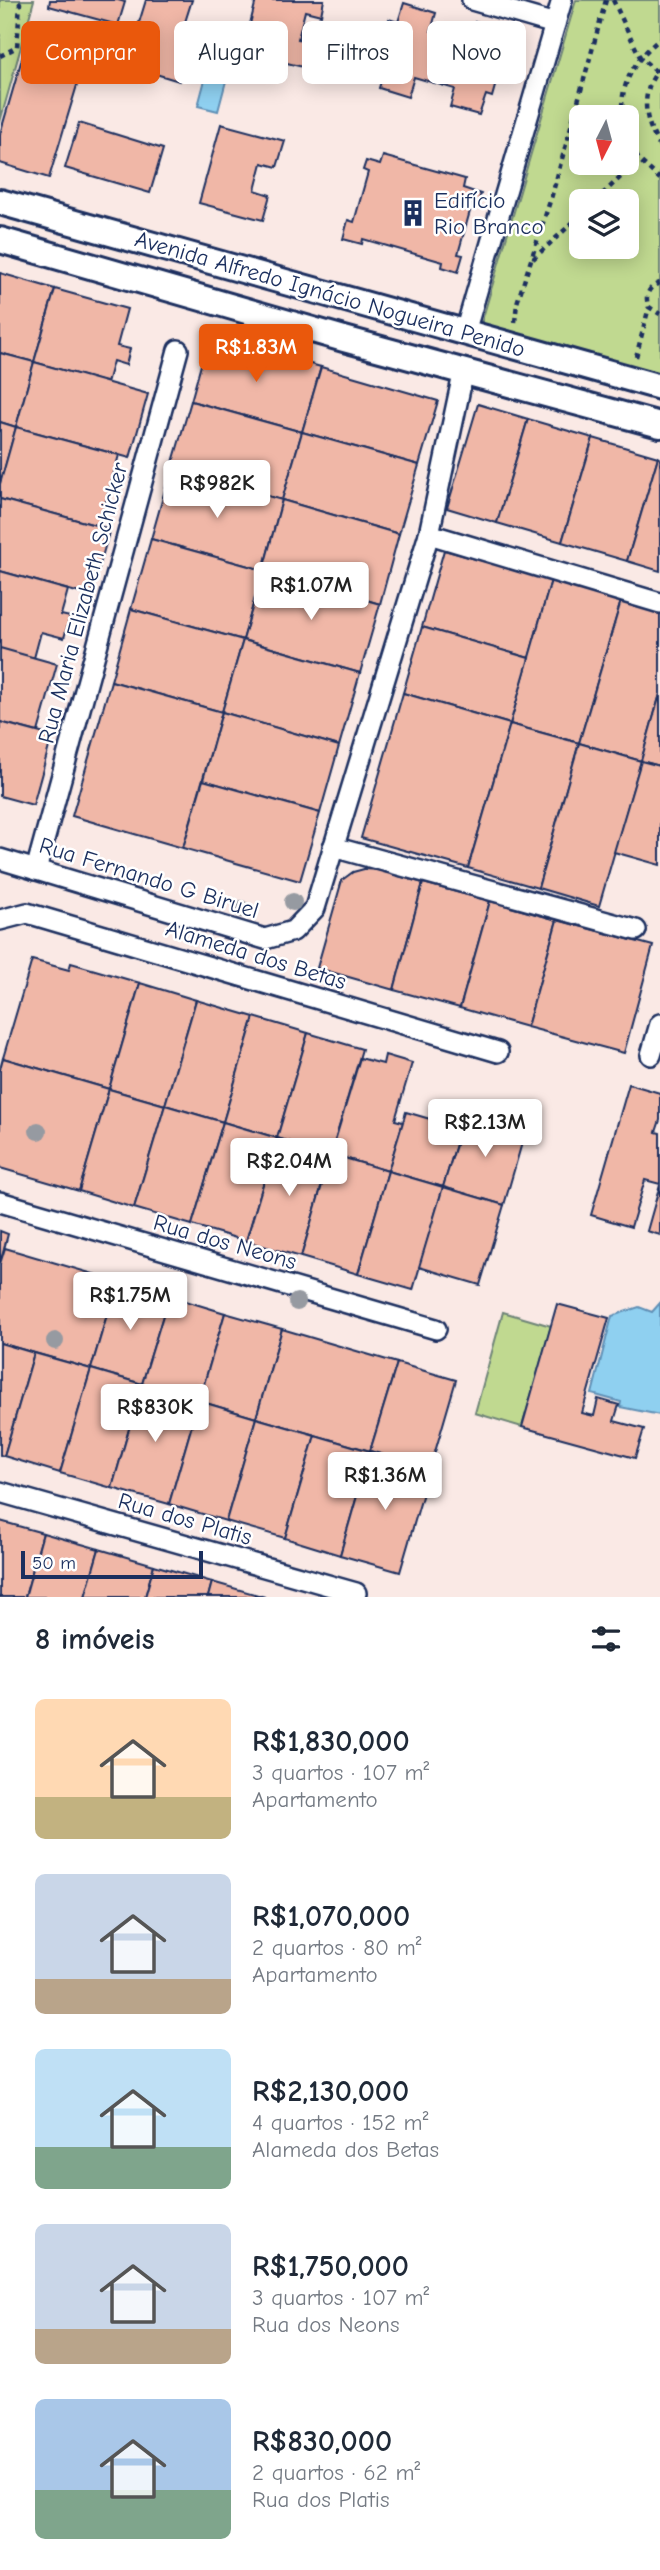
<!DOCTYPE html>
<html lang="pt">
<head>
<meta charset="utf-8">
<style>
  body { margin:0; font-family:"Comic Neue",sans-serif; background:#f6f6f7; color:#1f2937; height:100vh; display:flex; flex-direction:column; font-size:26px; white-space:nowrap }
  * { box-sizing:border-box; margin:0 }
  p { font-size:23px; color:#747a83 }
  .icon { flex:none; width:38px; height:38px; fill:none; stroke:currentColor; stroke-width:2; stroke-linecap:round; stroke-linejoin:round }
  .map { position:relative; height:1597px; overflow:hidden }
  .details { display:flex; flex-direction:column; background:#fff; flex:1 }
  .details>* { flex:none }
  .guide { position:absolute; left:21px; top:21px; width:620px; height:63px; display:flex; gap:14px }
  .needle { width:46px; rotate:186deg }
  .tools { position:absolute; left:569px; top:105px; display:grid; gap:14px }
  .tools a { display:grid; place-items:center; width:70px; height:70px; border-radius:10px; background:#fff; box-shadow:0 4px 18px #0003; font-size:35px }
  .scale { position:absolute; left:21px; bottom:18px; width:182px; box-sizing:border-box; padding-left:7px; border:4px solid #1b2f5e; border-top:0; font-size:19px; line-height:24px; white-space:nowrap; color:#1b2f5e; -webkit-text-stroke:5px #fff; paint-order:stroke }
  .price { position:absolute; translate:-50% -60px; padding:0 16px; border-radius:7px; background:#fff; color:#222; font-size:23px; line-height:46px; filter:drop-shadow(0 2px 4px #0008) }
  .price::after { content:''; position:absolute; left:50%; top:42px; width:21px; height:16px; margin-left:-10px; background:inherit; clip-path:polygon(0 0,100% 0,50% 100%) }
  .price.current { background:#ea580c; color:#fff }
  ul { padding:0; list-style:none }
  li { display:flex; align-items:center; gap:21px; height:175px; padding:0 35px }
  li span { display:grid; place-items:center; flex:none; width:196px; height:140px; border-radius:10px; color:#555 }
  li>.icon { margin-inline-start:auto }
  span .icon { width:84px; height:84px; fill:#fffc; stroke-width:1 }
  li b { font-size:30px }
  h2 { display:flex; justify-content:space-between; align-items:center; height:84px; padding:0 35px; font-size:30px }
  .tag { padding:0 24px; border-radius:10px; background:#fff; box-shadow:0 4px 18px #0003; font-size:24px; line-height:63px }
  .tag.current { background:#ea580c; color:#fff }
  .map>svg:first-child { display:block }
</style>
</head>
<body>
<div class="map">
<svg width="660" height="1597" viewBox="0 0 660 1597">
  <rect width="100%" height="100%" fill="#fae9e5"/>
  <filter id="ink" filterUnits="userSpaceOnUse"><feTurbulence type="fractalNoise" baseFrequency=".0143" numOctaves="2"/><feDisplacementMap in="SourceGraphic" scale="14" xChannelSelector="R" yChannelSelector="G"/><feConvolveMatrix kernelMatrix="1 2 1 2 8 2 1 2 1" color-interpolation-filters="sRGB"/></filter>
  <g filter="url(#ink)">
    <!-- green -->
    <g fill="#c0d990" stroke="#6e8477" stroke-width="2" fill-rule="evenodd">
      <path d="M0,0H34L0,122Z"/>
      <path d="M576,0H660V376L481,324ZM581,117H626V163H581ZM581,201H626V247H581Z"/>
      <path d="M503,1312L551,1326L522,1427L475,1413Z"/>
    </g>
    <!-- water -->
    <g fill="#8fd0f0" stroke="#6190b6" stroke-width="2">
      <path d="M59,34L88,43L85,53L80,51L77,59L54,52Z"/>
      <path d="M206,76L226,81L218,111L198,106Z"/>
      <path d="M660,1303V1415L620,1407L621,1402L592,1394L612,1316L639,1307L652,1312Z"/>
    </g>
    <!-- building -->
    <g fill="#f0b7a7" stroke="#1b2f5e" stroke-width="2">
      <path d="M50,0H118L125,2L118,25L49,6Z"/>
      <path d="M146,0H192L179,41L184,61L179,81L126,65Z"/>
      <path d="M256,0H324L321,15L305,11L298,39L313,43L307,68L243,52Z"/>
      <path d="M404,3L436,13L431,31L444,34L440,48L449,51L453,37L469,41L475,22L502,30L497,49L505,51L492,97L486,95L479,115L450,107L455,89L414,77L408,97L379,88L385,68L376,65L389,19L398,22Z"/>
      <path d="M23,55L81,72L49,178L0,163V134Z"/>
      <path d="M79,123L163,149L150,193L65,168Z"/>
      <path d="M221,124L285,141L277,167L262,163L255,190L270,195L263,220L199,203Z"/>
      <path d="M383,156L465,179L463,188L481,194L477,205L472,204L458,254L463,255L458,272L442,267L443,262L363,239L362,244L343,239L348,220L354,222L368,172L363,170L366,161L380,165Z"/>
      <path d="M0,273L55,289L34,362L0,353Z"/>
      <path d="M55,289L127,309L117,346L130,349L126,365L113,361L107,383L34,362Z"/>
      <path d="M209,336L321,367L302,432L191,401Z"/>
      <path d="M0,353L34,362L16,427L0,422Z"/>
      <path d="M34,362L148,394L130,458L16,427Z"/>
      <path d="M321,367L438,401L419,465L302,432Z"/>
      <path d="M191,401L302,432L282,500L171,469Z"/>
      <path d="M478,404L528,419L497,523L447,508Z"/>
      <path d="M528,419L593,438L562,542L497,523Z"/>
      <path d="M0,422L16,427L0,485Z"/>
      <path d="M16,427L119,455L99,526L0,499V484Z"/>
      <path d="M302,432L419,465L399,534L282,500Z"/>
      <path d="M593,438L658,457L627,561L562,542Z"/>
      <path d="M658,457L660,458V571L627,561Z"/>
      <path d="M171,469L282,500L263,570L151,539Z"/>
      <path d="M0,499L110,529L91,596L0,571Z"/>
      <path d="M282,500L399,534L380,604L263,570Z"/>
      <path d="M151,539L263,570L243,640L131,609Z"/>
      <path d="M444,550L551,580L529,658L422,627Z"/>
      <path d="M263,570L380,604L360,673L243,640Z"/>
      <path d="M0,571L68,590L61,615L70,617L64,638L41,632L34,658L0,649Z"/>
      <path d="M551,580L621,601L579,743L510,724Z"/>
      <path d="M621,601L660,612V694L641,761L579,743Z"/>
      <path d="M131,609L243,640L222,712L111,681Z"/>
      <path d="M422,627L529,658L510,724L403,693Z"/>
      <path d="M243,640L360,673L339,746L222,712Z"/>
      <path d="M0,648L57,664L38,732L0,722Z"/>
      <path d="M111,681L222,712L183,848L72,816Z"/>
      <path d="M403,693L510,724L468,868L361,838Z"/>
      <path d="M660,694V766L641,761Z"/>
      <path d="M222,712L339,746L320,813L203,780Z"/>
      <path d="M0,722L52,736L33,805L0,796Z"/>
      <path d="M510,724L579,743L538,888L468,868Z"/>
      <path d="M579,743L641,761L599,906L538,888Z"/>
      <path d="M641,761L660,766V865L614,852Z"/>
      <path d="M203,780L320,813L300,881L183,848Z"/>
      <path d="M364,869L378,870L423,883L394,990L317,968L342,880L353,872Z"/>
      <path d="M423,883L490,901L460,1008L394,990Z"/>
      <path d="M490,901L557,920L527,1027L460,1008Z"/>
      <path d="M557,920L653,946L624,1053L527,1027Z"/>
      <path d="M32,960L69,970L71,963L140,983L109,1089L3,1058Z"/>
      <path d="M140,983L196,1000L165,1105L109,1089Z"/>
      <path d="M196,1000L254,1017L223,1122L165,1105Z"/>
      <path d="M254,1017L308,1033L277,1138L223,1122Z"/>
      <path d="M308,1033L362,1049L331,1154L277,1138Z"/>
      <path d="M385,1055L412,1063L395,1120L403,1122L388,1171L331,1154L360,1058L383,1064Z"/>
      <path d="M3,1058L109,1089L79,1191L0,1168V1069Z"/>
      <path d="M629,1084L660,1093V1120L656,1132L660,1133V1184L645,1180L631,1227L591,1215Z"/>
      <path d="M109,1089L165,1105L134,1208L79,1191Z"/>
      <path d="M165,1105L223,1122L192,1225L134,1208Z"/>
      <path d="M406,1112L461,1128L443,1187L388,1171Z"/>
      <path d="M465,1116L480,1121L481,1116L526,1129L504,1205L443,1187Z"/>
      <path d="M223,1122L277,1138L246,1241L192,1225Z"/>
      <path d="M277,1138L331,1154L301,1257L246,1241Z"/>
      <path d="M331,1154L388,1171L358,1274L301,1257Z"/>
      <path d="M388,1171L443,1187L413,1290L358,1274Z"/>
      <path d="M660,1185V1235L647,1231Z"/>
      <path d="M443,1187L504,1205L480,1285L419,1267Z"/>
      <path d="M0,1231L8,1234L0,1264Z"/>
      <path d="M5,1248L117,1281L91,1369L0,1343V1264Z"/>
      <path d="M117,1281L169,1296L142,1384L91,1369Z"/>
      <path d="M169,1296L225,1313L199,1401L142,1384Z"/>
      <path d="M557,1304L609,1318L582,1413L594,1416L598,1399L619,1405L614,1421L644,1429L635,1458L522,1427Z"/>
      <path d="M225,1313L282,1329L256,1418L199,1401Z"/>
      <path d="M282,1329L397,1363L370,1451L256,1418Z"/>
      <path d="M0,1343L34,1353L4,1456L0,1455Z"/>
      <path d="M34,1353L91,1369L60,1473L4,1456Z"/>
      <path d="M397,1363L456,1380L430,1469L370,1451Z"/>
      <path d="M91,1369L142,1384L112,1488L60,1473Z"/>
      <path d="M142,1384L199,1401L169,1504L112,1488Z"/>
      <path d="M199,1401L256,1418L226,1521L169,1504Z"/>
      <path d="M256,1418L315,1435L285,1538L226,1521Z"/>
      <path d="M315,1435L370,1451L340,1555L285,1538Z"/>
      <path d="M370,1451L430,1469L400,1572L340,1555Z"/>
      <path d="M0,1521L43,1533L25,1597H0Z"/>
      <path d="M43,1533L99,1549L85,1597H25Z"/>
      <path d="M99,1549L154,1565L145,1597H85Z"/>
      <path d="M154,1565L212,1582L208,1597H145Z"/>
      <path d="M212,1582L265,1597H208Z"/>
    </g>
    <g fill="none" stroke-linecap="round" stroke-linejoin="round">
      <defs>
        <g id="minor">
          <path d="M472,0L555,24"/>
          <path d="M465,332L562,0"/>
          <path d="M429,534L660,603"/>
          <path d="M333,847L636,930"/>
          <path d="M0,859L265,939L293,931L315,908L429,534L464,370"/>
          <path d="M36,870L178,350"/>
          <path d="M0,920L27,913L498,1052"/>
          <path d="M651,1055L660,1024"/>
          <path d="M0,1202L436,1329"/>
          <path d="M0,1492L356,1593"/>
        </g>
        <g id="tertiary">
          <path d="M0,202L660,387"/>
          <path d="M0,240L344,339L660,425"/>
        </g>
      </defs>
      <!-- minor casing -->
      <use href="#minor" stroke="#1b2f5e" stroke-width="24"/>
      <!-- tertiary casing -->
      <use href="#tertiary" stroke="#1b2f5e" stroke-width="30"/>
      <!-- path -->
      <g stroke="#1b2f5e" stroke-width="4.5" stroke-dasharray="5 5" stroke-linecap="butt">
        <path d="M613,0L640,57L660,75"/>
        <path d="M0,56L17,47L20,3L17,0"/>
        <path d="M660,68C639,92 644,122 660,146"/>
        <path d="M623,117C618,85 636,58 660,39"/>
        <path d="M626,137L639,160L660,179"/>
        <path d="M595,201L639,160"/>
        <path d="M533,259L581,215"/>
        <path d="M660,283C648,287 644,296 649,307L660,314"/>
        <path d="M515,322L517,303L552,195L606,0"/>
        <path d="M636,357L649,307"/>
      </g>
      <!-- minor -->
      <use href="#minor" stroke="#fff" stroke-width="19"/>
      <!-- tertiary -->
      <use href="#tertiary" stroke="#fff" stroke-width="24"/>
    </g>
    <!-- trees -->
    <g fill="#969aa1">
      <circle cx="293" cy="902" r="9"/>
      <circle cx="241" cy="909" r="9"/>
      <circle cx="38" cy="1131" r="9"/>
      <circle cx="297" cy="1302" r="9"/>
      <circle cx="55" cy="1341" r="9"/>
    </g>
  </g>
  <!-- icons -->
  <defs>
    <symbol id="building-bare" viewBox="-9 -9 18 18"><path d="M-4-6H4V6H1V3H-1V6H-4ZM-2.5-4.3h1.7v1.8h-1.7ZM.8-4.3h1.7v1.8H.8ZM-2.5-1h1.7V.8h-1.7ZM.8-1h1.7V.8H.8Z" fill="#1b2f5e" stroke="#fff" stroke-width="2.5" paint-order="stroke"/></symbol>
  </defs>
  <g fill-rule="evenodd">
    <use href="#building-bare" x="394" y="194" width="38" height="38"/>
  </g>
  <g text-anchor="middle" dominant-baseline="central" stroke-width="5" stroke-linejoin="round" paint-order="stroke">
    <!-- poi labels -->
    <g font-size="23" fill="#1b2f5e" stroke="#fff" text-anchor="start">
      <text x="434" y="200">Edifício<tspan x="434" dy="26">Rio Branco</tspan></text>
    </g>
    <!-- street labels -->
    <g font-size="23" fill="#1b2f5e" stroke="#fff">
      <text transform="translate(330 294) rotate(16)">Avenida Alfredo Ignácio Nogueira Penido</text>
      <text transform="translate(83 603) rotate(-75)">Rua Maria Elizabeth Schicker</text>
      <text transform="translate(149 878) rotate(17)">Rua Fernando G Biruel</text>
      <text transform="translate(256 955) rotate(17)">Alameda dos Betas</text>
      <text transform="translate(225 1242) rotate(16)">Rua dos Neons</text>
      <text transform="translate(185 1519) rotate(16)">Rua dos Platis</text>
    </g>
  </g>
</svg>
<div class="tools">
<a><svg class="needle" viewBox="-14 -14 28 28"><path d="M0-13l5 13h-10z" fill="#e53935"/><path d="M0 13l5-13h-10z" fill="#747a83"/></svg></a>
<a><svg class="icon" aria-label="layers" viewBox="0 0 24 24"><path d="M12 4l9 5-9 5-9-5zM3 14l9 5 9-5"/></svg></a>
</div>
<div class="scale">50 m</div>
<b class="price current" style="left:256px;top:384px">R$1.83M</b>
<b class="price" style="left:217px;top:520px">R$982K</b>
<b class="price" style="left:311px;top:622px">R$1.07M</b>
<b class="price" style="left:485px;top:1159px">R$2.13M</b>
<b class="price" style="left:289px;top:1198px">R$2.04M</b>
<b class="price" style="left:130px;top:1332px">R$1.75M</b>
<b class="price" style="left:155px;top:1444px">R$830K</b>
<b class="price" style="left:385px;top:1512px">R$1.36M</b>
<div class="guide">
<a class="tag current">Comprar</a>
<a class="tag">Alugar</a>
<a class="tag">Filtros</a>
<a class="tag">Novo</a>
</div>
</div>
<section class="details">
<h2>8 imóveis<svg class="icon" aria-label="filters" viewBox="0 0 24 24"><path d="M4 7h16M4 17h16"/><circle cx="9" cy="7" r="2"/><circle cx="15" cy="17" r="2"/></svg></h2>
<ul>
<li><span style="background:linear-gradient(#ffd9b3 70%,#c2b280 0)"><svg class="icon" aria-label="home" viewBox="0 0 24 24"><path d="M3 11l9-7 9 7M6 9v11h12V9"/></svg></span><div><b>R$1,830,000</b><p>3 quartos · 107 m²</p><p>Apartamento</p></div></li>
<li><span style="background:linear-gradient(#c9d6e8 75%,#b9a48a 0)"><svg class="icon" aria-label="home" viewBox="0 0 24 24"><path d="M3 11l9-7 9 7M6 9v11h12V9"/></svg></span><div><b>R$1,070,000</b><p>2 quartos · 80 m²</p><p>Apartamento</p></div></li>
<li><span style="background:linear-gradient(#bfe0f5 70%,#7fa58c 0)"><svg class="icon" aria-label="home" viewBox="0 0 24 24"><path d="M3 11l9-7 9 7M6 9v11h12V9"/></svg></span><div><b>R$2,130,000</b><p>4 quartos · 152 m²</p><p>Alameda dos Betas</p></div></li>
<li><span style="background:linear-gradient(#c9d6e8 75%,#b9a48a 0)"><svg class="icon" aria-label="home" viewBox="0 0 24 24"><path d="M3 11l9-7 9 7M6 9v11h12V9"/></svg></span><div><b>R$1,750,000</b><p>3 quartos · 107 m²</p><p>Rua dos Neons</p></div></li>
<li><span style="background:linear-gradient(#a9c7e8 65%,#7fa58c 0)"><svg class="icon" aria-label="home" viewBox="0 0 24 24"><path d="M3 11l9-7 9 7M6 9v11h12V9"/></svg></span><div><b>R$830,000</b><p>2 quartos · 62 m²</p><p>Rua dos Platis</p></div></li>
</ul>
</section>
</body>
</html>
